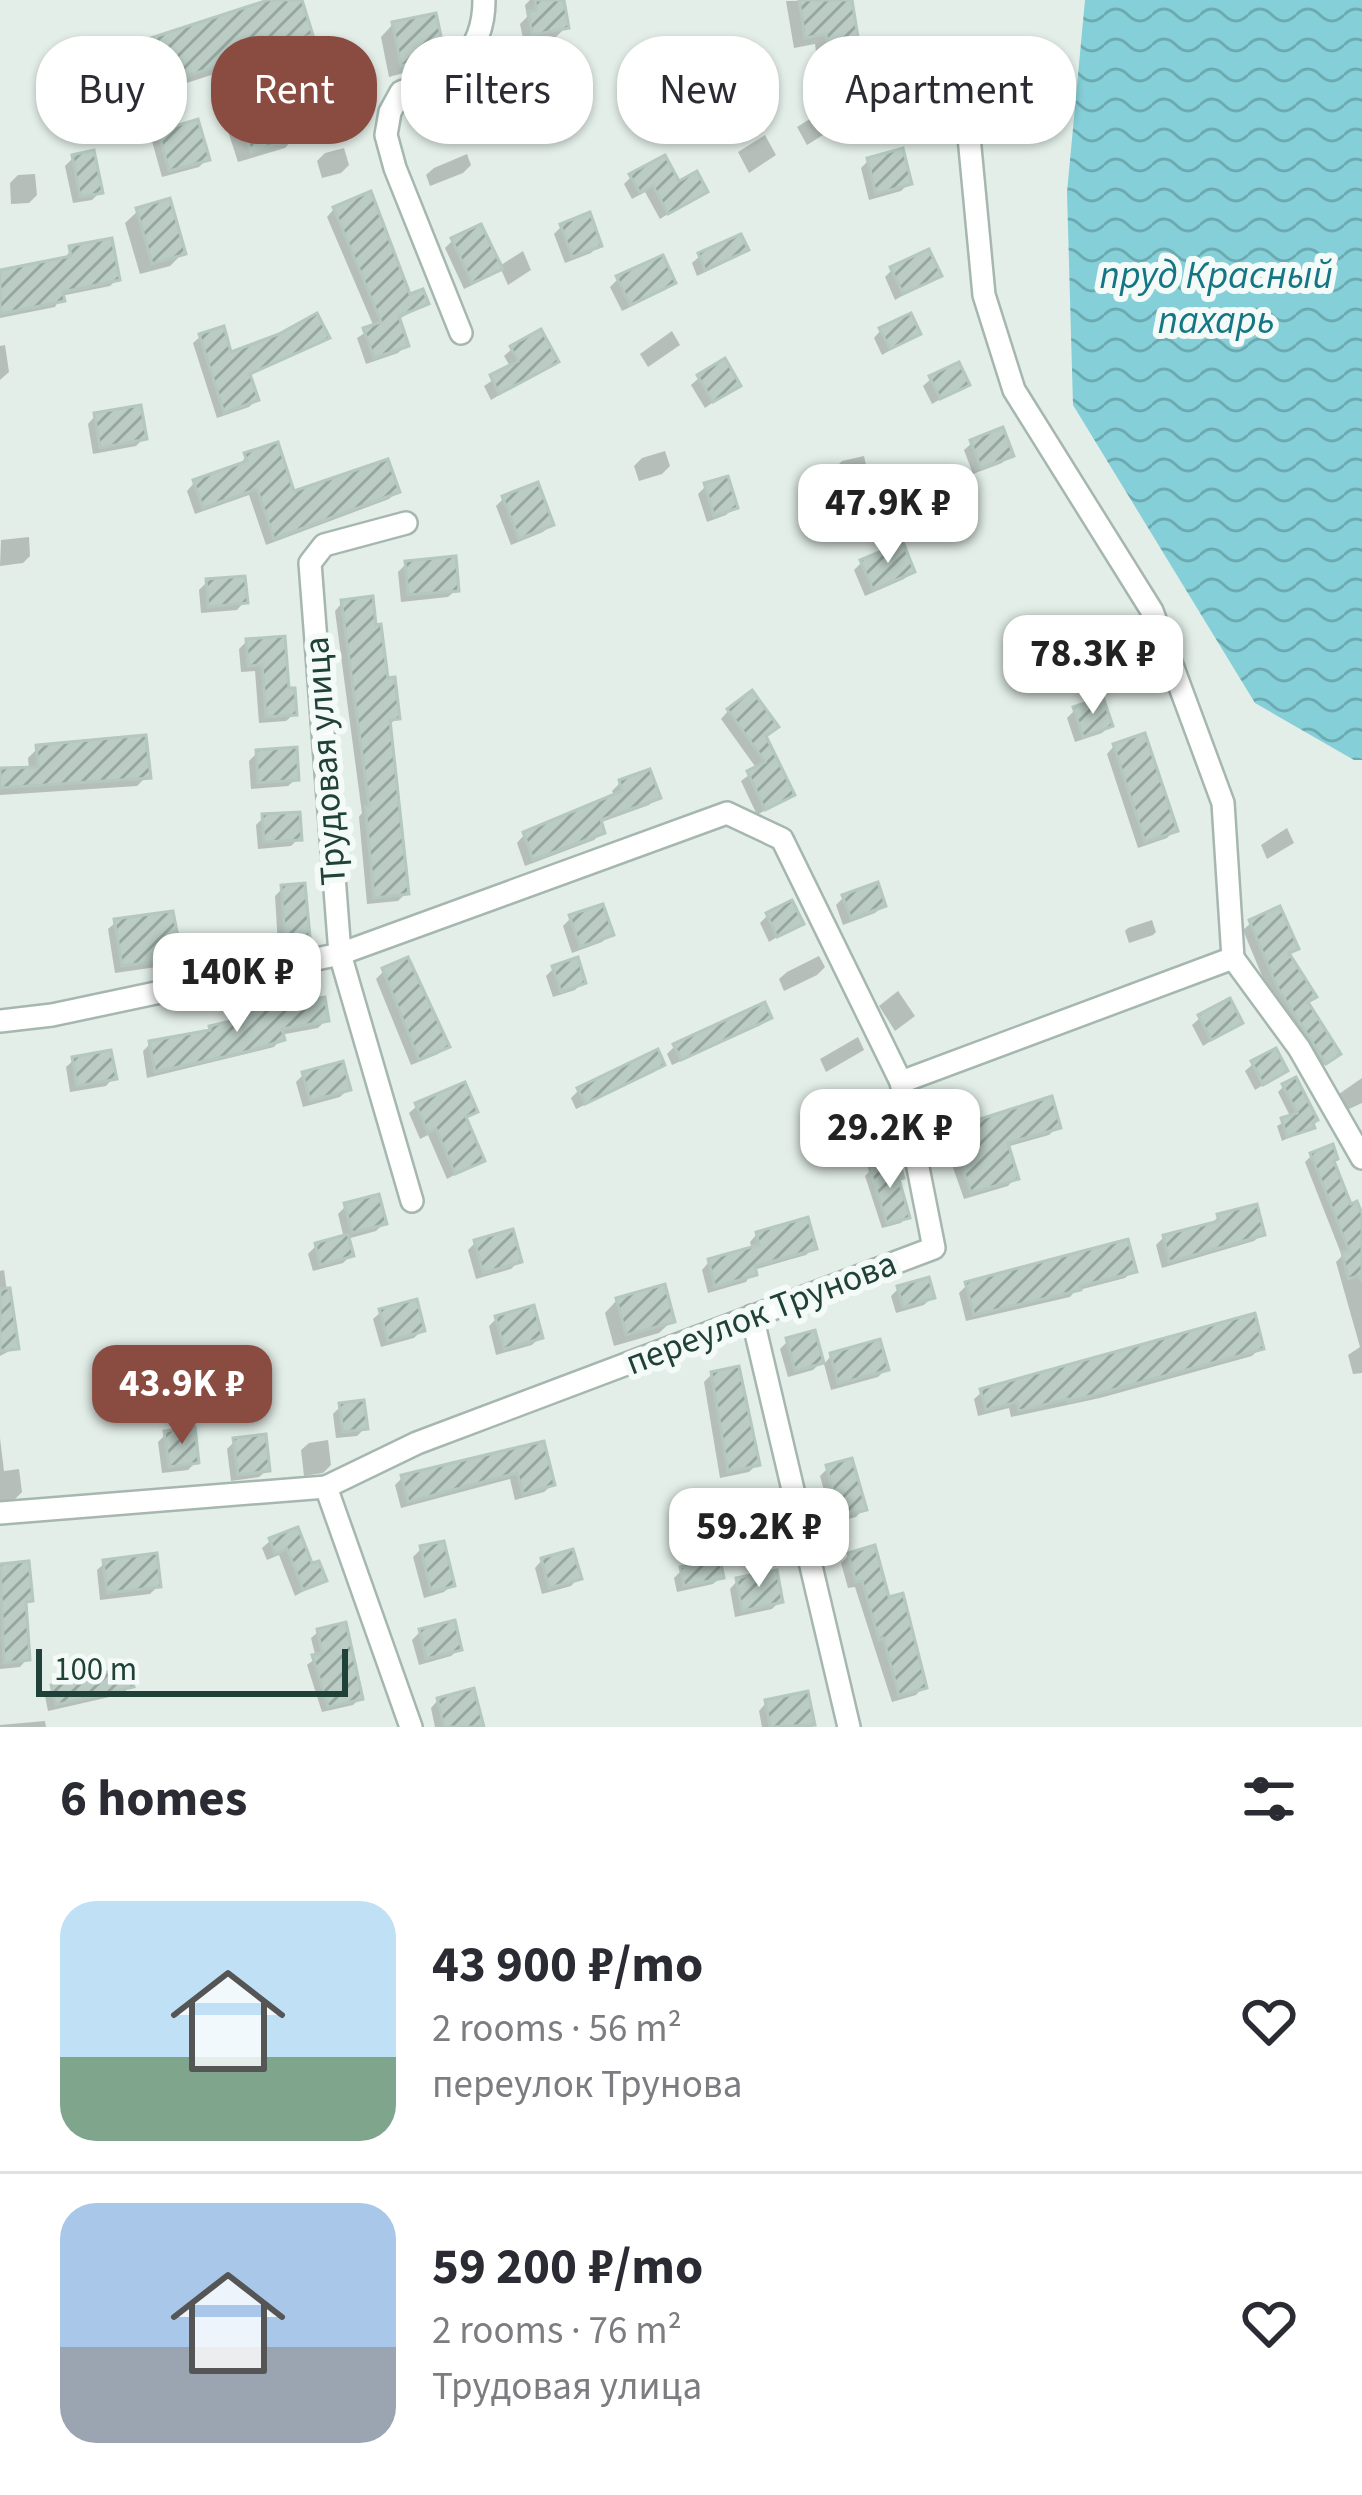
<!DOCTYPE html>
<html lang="en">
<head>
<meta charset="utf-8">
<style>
  body { margin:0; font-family:"Source Sans 3",sans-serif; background:#f7f7f7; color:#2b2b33; height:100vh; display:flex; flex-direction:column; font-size:45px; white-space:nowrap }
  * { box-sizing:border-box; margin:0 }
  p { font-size:39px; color:#7c7c81 }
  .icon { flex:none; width:66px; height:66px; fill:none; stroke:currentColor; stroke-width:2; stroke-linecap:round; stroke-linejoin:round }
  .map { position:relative; height:1727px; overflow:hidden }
  .panel { display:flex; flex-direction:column; background:#fff; flex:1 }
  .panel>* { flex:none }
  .guide { position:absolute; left:36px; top:36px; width:1290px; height:108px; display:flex; gap:24px }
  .scale { position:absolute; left:36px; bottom:30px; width:312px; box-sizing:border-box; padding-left:12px; border:6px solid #204137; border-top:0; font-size:33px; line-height:42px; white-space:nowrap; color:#204137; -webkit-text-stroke:9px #f4faf7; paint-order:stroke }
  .price { position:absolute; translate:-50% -102px; padding:0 27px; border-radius:24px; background:#fff; color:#222; font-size:39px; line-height:78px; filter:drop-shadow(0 3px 6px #0008) }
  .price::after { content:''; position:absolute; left:50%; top:72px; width:36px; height:27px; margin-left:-18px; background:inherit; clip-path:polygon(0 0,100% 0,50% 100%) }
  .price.current { background:#8a4b40; color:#fff }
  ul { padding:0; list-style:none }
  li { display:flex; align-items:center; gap:36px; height:300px; padding:0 60px }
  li+li { border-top:3px solid #e1e1e2 }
  li span { display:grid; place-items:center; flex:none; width:336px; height:240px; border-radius:36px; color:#555 }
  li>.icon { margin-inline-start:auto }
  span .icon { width:144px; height:144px; fill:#fffc; stroke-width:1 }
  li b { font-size:51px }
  h2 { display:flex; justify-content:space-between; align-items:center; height:144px; padding:0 60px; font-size:51px }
  .chip { padding:0 42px; border-radius:48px; background:#fff; box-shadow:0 3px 9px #0004; font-size:42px; line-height:108px }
  .chip.current { background:#8a4b40; color:#fff }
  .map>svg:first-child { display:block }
</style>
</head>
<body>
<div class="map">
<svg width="1362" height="1727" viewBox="0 0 1362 1727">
  <defs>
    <pattern id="water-waves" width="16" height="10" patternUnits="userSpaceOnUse" patternTransform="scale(3)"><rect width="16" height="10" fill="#85cfd8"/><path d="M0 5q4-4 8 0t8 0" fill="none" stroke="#6caab0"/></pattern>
    <pattern id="building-hatch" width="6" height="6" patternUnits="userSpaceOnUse" patternTransform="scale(3)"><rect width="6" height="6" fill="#baccc4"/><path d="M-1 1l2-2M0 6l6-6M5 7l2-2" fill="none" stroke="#97a7a0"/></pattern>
  </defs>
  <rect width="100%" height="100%" fill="#e3eee8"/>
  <!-- water -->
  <path fill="url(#water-waves)" d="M1085,0H1362V760H1354L1255,703L1073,405L1067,192Z"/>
  <!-- shadow -->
  <g fill="#0003">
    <path d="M278,0H299L310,35L298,47L125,103L112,62L125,49Z"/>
    <path d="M530,0H561L566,27L556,37L524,43L520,24L527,17L525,5Z"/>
    <path d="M849,0L858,53L876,72L922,93L910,105L891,106L890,101L824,111L815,44L794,48L786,1Z"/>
    <path d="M393,24L441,53L429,66L389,77L381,37Z"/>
    <path d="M483,76L516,119L508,127L444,139L450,127L473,118L480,107L476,84Z"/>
    <path d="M238,109L297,135L285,148L238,162L225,122Z"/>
    <path d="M813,117L823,135L807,145L797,127Z"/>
    <path d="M160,133L207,159L199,167L162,177L152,141Z"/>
    <path d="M765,135L776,155L749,173L738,152Z"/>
    <path d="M344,148L349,165L341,173L322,178L317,161L325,153Z"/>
    <path d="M467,154L471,165L463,173L430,186L426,175L434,168Z"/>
    <path d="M73,158L100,192L92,200L73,203L65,166Z"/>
    <path d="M869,160L909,183L901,191L869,200L861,168Z"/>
    <path d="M35,174L37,195L29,203L11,204L10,183L18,175Z"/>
    <path d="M631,177L678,185L704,191L660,219L645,192L632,199L624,184Z"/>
    <path d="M334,209L409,298L426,304L397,320L406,345L398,353L366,364L357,338L374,327L327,217Z"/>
    <path d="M138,211L183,253L170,266L140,274L125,223Z"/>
    <path d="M562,226L599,245L591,253L565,263L554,234Z"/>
    <path d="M453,240L498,267L523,251L531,270L508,285L500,267L491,276L464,289L445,248Z"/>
    <path d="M71,249L117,279L110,286L61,296L55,307L0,318V277L64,260Z"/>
    <path d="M745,250L737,257L697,276L692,263L700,256Z"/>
    <path d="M892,270L938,275L895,300L885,277Z"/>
    <path d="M618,279L673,283L665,290L622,311L610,287Z"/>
    <path d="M881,330L918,334L882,355L874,338Z"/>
    <path d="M672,331L680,345L648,367L640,354Z"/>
    <path d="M201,336L229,356L326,337L319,344L248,376L256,400L249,407L217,418L193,343Z"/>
    <path d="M5,345L9,372L0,380V346Z"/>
    <path d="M512,349L555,361L491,400L484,386L511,368L504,356Z"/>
    <path d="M699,378L737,385L705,408L691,385Z"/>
    <path d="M931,379L966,384L932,404L923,386Z"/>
    <path d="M95,416L144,438L136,446L93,454L88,424Z"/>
    <path d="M972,443L1010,455L1002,463L973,474L964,450Z"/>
    <path d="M665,451L670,466L662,474L639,481L634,466L642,458Z"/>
    <path d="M246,456L292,495L397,491L389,499L266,545L249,495L195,514L187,491L194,483L239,467Z"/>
    <path d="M864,456L869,478L861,486L840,491L843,504L835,512L806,518L802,500L810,492L838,486L835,468L842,461Z"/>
    <path d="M706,486L734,507L726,515L707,522L698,494Z"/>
    <path d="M504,498L551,524L543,532L511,545L496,506Z"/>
    <path d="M29,537L30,556L23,563L0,566L1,540Z"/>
    <path d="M862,562L912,571L904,579L865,596L854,570Z"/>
    <path d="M406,564L456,590L448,597L401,602L398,572Z"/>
    <path d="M207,582L244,602L237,610L201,613L199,590Z"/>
    <path d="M342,603L385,681L397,718L387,727L406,893L398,901L367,904L359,817L362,813L335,611Z"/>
    <path d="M247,641L287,692L294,714L286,721L259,723L255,671L241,672L239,649Z"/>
    <path d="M1075,710L1110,725L1102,733L1075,742L1067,718Z"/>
    <path d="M728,711L763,737L791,795L757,815L741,781L757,769L721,719Z"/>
    <path d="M1114,746L1174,830L1167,838L1138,848L1107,754Z"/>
    <path d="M38,748L147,776L137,786L0,795V771L29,770L28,758Z"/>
    <path d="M257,753L296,779L288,786L251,789L249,761Z"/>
    <path d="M620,783L657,797L649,805L599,823L602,832L594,840L525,866L517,843L524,835L615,797L612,791Z"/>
    <path d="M264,817L298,839L291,846L258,849L256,825Z"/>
    <path d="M1287,828L1294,843L1267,859L1261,845Z"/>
    <path d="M283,888L306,936L299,944L278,945L275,896Z"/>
    <path d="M844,897L883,906L875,913L843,925L836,905Z"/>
    <path d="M768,915L800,923L769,942L760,923Z"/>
    <path d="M571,918L610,934L602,942L572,953L563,926Z"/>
    <path d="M1152,920L1156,932L1153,935L1129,943L1125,931L1128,928Z"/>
    <path d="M116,922L178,957L171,965L115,973L108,929Z"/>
    <path d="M1251,923L1295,948L1287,956L1330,1061L1317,1070L1270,995L1243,930Z"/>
    <path d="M819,956L825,967L817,975L784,991L779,979L787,972Z"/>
    <path d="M553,969L583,982L575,990L553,997L546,976Z"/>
    <path d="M384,971L446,1046L438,1054L411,1065L376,979Z"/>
    <path d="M898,991L915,1016L895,1031L879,1006Z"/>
    <path d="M769,1017L761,1025L672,1065L667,1054L675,1046Z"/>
    <path d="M1200,1018L1239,1023L1203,1046L1192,1025Z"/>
    <path d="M326,1020L318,1028L280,1035L281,1039L274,1047L147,1078L143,1051L150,1044L205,1034L211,1029Z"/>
    <path d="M858,1037L864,1050L826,1072L820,1059Z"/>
    <path d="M74,1060L113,1078L106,1086L70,1092L66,1067Z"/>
    <path d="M662,1064L654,1072L576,1109L571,1098L579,1090Z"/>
    <path d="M1253,1064L1285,1071L1255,1090L1245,1071Z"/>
    <path d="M304,1074L348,1089L340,1097L303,1107L296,1082Z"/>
    <path d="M1362,1078V1103L1347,1110L1339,1094Z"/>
    <path d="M1283,1087L1311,1127L1282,1141L1277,1126L1291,1118L1278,1092Z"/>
    <path d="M417,1106L474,1111L466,1119L481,1160L447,1179L428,1135L420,1139L409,1113Z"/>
    <path d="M882,1110L887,1127L882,1132V1127L852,1135L849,1125L857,1117Z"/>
    <path d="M1057,1127L1049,1135L1006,1147L1015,1178L1008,1186L964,1199L943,1139L951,1132Z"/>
    <path d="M1312,1155L1332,1162L1349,1208L1362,1221V1373L1353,1374L1348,1355L1360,1347L1336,1262L1342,1256L1305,1162Z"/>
    <path d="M871,1170L896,1180L906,1217L901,1223L882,1228L865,1176Z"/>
    <path d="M346,1206L384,1223L376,1231L347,1239L351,1255L343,1263L313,1271L308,1254L316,1246L344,1238L338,1214Z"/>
    <path d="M1219,1216L1262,1234L1254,1241L1162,1268L1156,1245L1164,1237L1209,1226Z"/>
    <path d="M757,1234L813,1248L806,1255L753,1270L746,1282L708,1293L702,1270L709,1262L752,1250L750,1242Z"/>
    <path d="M476,1242L519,1261L511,1269L476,1279L468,1250Z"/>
    <path d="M4,1270L15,1348L0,1356V1271Z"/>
    <path d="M1133,1271L1125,1278L1075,1291L1070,1297L966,1321L959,1293L967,1285Z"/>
    <path d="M899,1288L932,1297L924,1305L896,1313L891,1296Z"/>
    <path d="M617,1300L672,1321L659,1333L614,1346L605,1313Z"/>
    <path d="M381,1312L422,1330L414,1338L381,1347L373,1319Z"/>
    <path d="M496,1319L540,1337L532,1345L496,1355L489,1326Z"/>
    <path d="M788,1341L821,1362L813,1370L788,1377L780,1349Z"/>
    <path d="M1260,1348L1252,1356L1100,1398L1011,1417L1009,1408L978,1416L974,1399L982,1392Z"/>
    <path d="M831,1356L885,1370L878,1377L831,1390L824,1364Z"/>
    <path d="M712,1374L757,1464L749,1472L720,1478L704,1382Z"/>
    <path d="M341,1406L365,1428L357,1436L336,1438L333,1414Z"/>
    <path d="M166,1434L196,1462L188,1470L162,1473L158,1442Z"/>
    <path d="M0,1438L4,1471L19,1469L22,1492L14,1500L0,1502Z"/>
    <path d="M328,1440L331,1465L323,1473L304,1476L301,1450L309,1443Z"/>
    <path d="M235,1441L267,1470L259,1477L231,1481L227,1449Z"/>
    <path d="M541,1445L552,1485L544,1492L515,1500L510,1479L401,1508L395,1485L403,1477Z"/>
    <path d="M828,1468L863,1509L856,1517L833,1523L820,1476Z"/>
    <path d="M296,1531L311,1567L323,1580L295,1596L279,1555L267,1560L262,1548L270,1541Z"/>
    <path d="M421,1549L452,1585L444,1592L424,1598L413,1557Z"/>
    <path d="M849,1555L887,1600L923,1687L916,1695L892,1702L855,1587L848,1588L841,1563Z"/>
    <path d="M542,1560L578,1578L571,1586L542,1594L535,1568Z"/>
    <path d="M105,1563L158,1586L150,1594L100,1600L97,1570Z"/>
    <path d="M27,1565L30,1600L23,1607L27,1659L20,1667L0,1669V1567Z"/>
    <path d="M682,1570L721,1577L713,1584L677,1592L674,1578Z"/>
    <path d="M737,1581L780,1601L772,1609L735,1617L730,1589Z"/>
    <path d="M318,1632L360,1698L353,1705L322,1712L307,1665L316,1658L311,1638Z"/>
    <path d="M420,1632L459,1649L451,1656L419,1665L412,1640Z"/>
    <path d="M130,1686L123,1694L48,1711L45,1696L53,1688Z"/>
    <path d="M806,1695L813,1727H762L759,1711L766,1703Z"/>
    <path d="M438,1700L481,1727H435L431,1708Z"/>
    <path d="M45,1721L46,1727H0V1725Z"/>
  </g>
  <!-- building -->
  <g fill="url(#building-hatch)" stroke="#b4c8bf" stroke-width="3">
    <path d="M268,0H302L313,35L138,92L123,47Z"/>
    <path d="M535,0H564L569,28L532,35L528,11L536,10Z"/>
    <path d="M799,0H852L860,49L876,47L879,69L923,66L925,94L902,95L901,91L836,101L826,34L805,38Z"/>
    <path d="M436,13L445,54L401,66L392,22Z"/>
    <path d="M510,68L519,120L451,133L449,125L481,112L479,103L487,102L482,73Z"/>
    <path d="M287,91L301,136L251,152L236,107Z"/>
    <path d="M198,119L210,160L169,171L158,131Z"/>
    <path d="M903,148L912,184L876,194L867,158Z"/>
    <path d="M94,150L103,193L80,197L72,155Z"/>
    <path d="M665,155L679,181L697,171L708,192L668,214L653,186L640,193L629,174Z"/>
    <path d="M371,191L410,294L423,289L429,304L399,316L409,346L374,358L363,328L381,322L333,207Z"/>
    <path d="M170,198L186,254L152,264L136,208Z"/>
    <path d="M590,212L602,246L572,257L560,224Z"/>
    <path d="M481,224L503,269L472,283L451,238Z"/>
    <path d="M741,234L749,250L705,270L698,253Z"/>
    <path d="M112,238L120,280L63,292L65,301L0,314V270L71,256L69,246Z"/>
    <path d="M929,249L942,276L903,294L890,267Z"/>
    <path d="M663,255L676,283L630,305L616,276Z"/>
    <path d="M317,313L330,338L250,374L259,400L224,413L199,334L224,326L231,352L279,334Z"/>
    <path d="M911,313L921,334L890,349L879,328Z"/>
    <path d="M541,329L559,362L499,394L490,375L518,361L510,346Z"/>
    <path d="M725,358L741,386L713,402L697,375Z"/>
    <path d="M959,362L970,385L940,399L929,376Z"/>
    <path d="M141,405L147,439L100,448L94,413Z"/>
    <path d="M1003,427L1014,456L981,468L970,440Z"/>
    <path d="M278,442L294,491L388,459L400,492L274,539L257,489L203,508L193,480L247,461L244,453Z"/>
    <path d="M728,476L738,508L714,516L704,483Z"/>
    <path d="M538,482L554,525L519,539L502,496Z"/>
    <path d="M841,482L846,505L813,512L808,489Z"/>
    <path d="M903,542L915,572L873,590L860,560Z"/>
    <path d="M456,556L459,591L408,595L405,561Z"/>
    <path d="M245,576L248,603L208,607L206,579Z"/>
    <path d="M373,596L376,625L381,624L388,678L395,677L400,719L390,720L409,894L374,898L365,806H369L341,600Z"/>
    <path d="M285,636L289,688H295L297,715L266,717L262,665L248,666L246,639Z"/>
    <path d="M752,690L779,727L766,736L795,795L765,810L747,771L765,762L727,709Z"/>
    <path d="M1103,697L1113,726L1083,737L1073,707Z"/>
    <path d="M1145,733L1178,831L1145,842L1113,744Z"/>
    <path d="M146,735L151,778L0,788V768L38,767L36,745Z"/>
    <path d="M297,747L299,780L258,783L256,750Z"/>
    <path d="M650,769L661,798L601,820L605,833L533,860L523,832L622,791L619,780Z"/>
    <path d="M300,812L302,840L264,842L262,814Z"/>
    <path d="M878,882L886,906L851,919L842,895Z"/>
    <path d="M305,883L310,937L285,939L281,885Z"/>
    <path d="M792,900L804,924L777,937L766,913Z"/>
    <path d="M603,904L614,935L580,947L569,915Z"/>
    <path d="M1280,906L1299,949L1289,953L1317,997L1308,1002L1341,1054L1326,1064L1277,987L1249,920Z"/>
    <path d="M173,911L182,958L122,966L114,919Z"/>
    <path d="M408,957L450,1047L419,1060L382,968Z"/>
    <path d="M578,957L586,983L561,992L552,966Z"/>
    <path d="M325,997L329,1021L282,1029L285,1040L242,1053L155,1072L149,1041L210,1030L209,1026L247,1017L246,1012Z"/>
    <path d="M1230,998L1243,1023L1211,1040L1198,1015Z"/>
    <path d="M765,1002L772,1018L681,1060L673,1044Z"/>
    <path d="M1276,1048L1288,1071L1263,1085L1251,1061Z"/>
    <path d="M658,1049L665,1065L585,1104L577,1088Z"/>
    <path d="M111,1050L117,1079L77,1086L72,1057Z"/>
    <path d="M343,1061L351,1090L310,1101L302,1072Z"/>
    <path d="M1296,1077L1318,1120L1313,1123L1315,1128L1287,1137L1281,1118L1297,1113L1282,1084Z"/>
    <path d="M465,1082L478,1112L466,1117L485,1161L455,1174L436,1129L428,1133L415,1103Z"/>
    <path d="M1052,1096L1061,1128L1008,1143L1019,1179L971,1193L949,1129Z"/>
    <path d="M1333,1144L1338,1159L1334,1161L1351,1204L1357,1201L1362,1214V1281L1358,1276L1348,1279L1342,1252L1349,1251L1310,1153Z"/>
    <path d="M898,1159L904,1178L899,1179L910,1218L887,1224L869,1167Z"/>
    <path d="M379,1194L387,1224L352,1233L344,1203Z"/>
    <path d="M1257,1204L1265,1235L1169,1262L1163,1235L1219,1221L1217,1214Z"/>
    <path d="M808,1217L817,1249L755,1266L757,1275L715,1287L708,1259L759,1245L756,1232Z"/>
    <path d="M513,1229L522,1262L483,1273L474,1240Z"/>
    <path d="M348,1234L354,1256L320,1265L315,1243Z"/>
    <path d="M1128,1239L1137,1272L1080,1286L1081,1290L974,1315L965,1282Z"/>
    <path d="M929,1277L935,1298L903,1307L897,1286Z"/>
    <path d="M665,1284L675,1322L626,1335L616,1298Z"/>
    <path d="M10,1288L19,1349L0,1351V1289Z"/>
    <path d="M417,1299L425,1331L388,1341L379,1309Z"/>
    <path d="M534,1305L543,1338L504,1349L495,1316Z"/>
    <path d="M1255,1313L1264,1349L1068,1402V1399L1019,1411L1017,1402L986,1410L980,1389Z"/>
    <path d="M815,1330L824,1363L795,1371L786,1338Z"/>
    <path d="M880,1339L889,1370L838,1384L830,1353Z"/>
    <path d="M739,1366L760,1465L728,1472L711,1372Z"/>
    <path d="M364,1400L368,1429L343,1432L339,1403Z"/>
    <path d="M195,1427L199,1463L169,1467L164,1431Z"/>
    <path d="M266,1434L270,1471L238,1475L233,1438Z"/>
    <path d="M544,1441L555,1485L523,1494L517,1473L408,1502L401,1475Z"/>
    <path d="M852,1458L867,1510L840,1517L826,1465Z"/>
    <path d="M298,1527L312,1563L319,1561L327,1581L303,1590L287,1549L275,1554L269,1538Z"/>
    <path d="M444,1541L455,1586L431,1592L420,1546Z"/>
    <path d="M875,1545L889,1597L903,1593L927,1688L899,1696L883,1638L879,1640L862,1581L856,1582L848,1553Z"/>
    <path d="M573,1549L582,1579L549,1588L541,1558Z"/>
    <path d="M157,1553L161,1587L107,1593L103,1560Z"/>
    <path d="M720,1559L724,1578L684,1586L680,1567Z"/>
    <path d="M29,1561L33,1601L26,1602L30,1660L4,1663L0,1564Z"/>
    <path d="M777,1570L783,1602L742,1611L736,1578Z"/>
    <path d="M455,1620L462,1650L426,1659L419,1629Z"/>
    <path d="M346,1622L363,1699L328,1707L312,1655L322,1653L317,1629Z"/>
    <path d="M129,1667L134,1687L56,1705L51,1685Z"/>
    <path d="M474,1688L484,1727H444L437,1698Z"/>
    <path d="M808,1691L815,1725L770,1727L765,1700Z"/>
  </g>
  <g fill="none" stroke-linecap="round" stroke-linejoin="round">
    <defs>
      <g id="street">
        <path d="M964,84L984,295L1014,390L1152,611L1223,803L1233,958L1299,1048L1362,1158"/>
        <path d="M461,333L395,168L386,135L390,112L401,92C449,74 484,58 484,0"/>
        <path d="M406,523L324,545L310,563L340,954L412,1201"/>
        <path d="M0,1021L52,1015L340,954L727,813L782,839L901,1082L934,1248L417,1443L326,1487L0,1513"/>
        <path d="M901,1082L1233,958"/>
        <path d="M752,1316L849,1727"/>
        <path d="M326,1487L411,1727"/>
      </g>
    </defs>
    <!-- street casing -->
    <use href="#street" stroke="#a5b7af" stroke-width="26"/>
    <!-- street -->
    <use href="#street" stroke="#fff" stroke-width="21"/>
  </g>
  <g text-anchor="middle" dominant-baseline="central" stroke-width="12" stroke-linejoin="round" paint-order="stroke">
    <!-- street labels -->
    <g font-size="36" fill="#204137" stroke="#f4faf7">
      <text transform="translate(325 761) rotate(-94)">Трудовая улица</text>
      <text transform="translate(761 1313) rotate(-21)">переулок Трунова</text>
    </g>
    <!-- water labels -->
    <g font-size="39" font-style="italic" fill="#147684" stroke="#f4faf7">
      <text x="1216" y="276">пруд Красный<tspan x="1216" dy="45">пахарь</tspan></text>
    </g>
  </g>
</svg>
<div class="scale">100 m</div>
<b class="price" style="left:888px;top:566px">47.9K ₽</b>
<b class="price" style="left:1093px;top:717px">78.3K ₽</b>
<b class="price" style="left:237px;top:1035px">140K ₽</b>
<b class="price" style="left:890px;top:1191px">29.2K ₽</b>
<b class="price current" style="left:182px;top:1447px">43.9K ₽</b>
<b class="price" style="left:759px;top:1590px">59.2K ₽</b>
<div class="guide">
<a class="chip">Buy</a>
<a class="chip current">Rent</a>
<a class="chip">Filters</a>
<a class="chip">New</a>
<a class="chip">Apartment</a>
</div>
</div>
<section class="panel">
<h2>6 homes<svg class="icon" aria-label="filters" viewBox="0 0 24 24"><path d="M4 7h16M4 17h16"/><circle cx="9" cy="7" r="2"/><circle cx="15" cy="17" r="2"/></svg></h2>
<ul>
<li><span style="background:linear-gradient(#bfe0f5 65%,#7fa58c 0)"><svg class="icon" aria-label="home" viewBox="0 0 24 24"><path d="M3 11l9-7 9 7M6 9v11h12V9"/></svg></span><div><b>43 900 ₽/mo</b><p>2 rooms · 56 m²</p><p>переулок Трунова</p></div><svg class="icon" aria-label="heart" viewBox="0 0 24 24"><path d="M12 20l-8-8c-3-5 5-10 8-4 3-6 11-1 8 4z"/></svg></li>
<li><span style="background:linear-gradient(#a9c7e8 60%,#9aa5b1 0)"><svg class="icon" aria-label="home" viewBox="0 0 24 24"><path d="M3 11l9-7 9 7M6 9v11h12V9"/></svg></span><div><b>59 200 ₽/mo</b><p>2 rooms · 76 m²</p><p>Трудовая улица</p></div><svg class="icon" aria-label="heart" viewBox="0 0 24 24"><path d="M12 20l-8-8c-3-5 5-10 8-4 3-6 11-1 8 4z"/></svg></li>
</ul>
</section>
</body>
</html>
